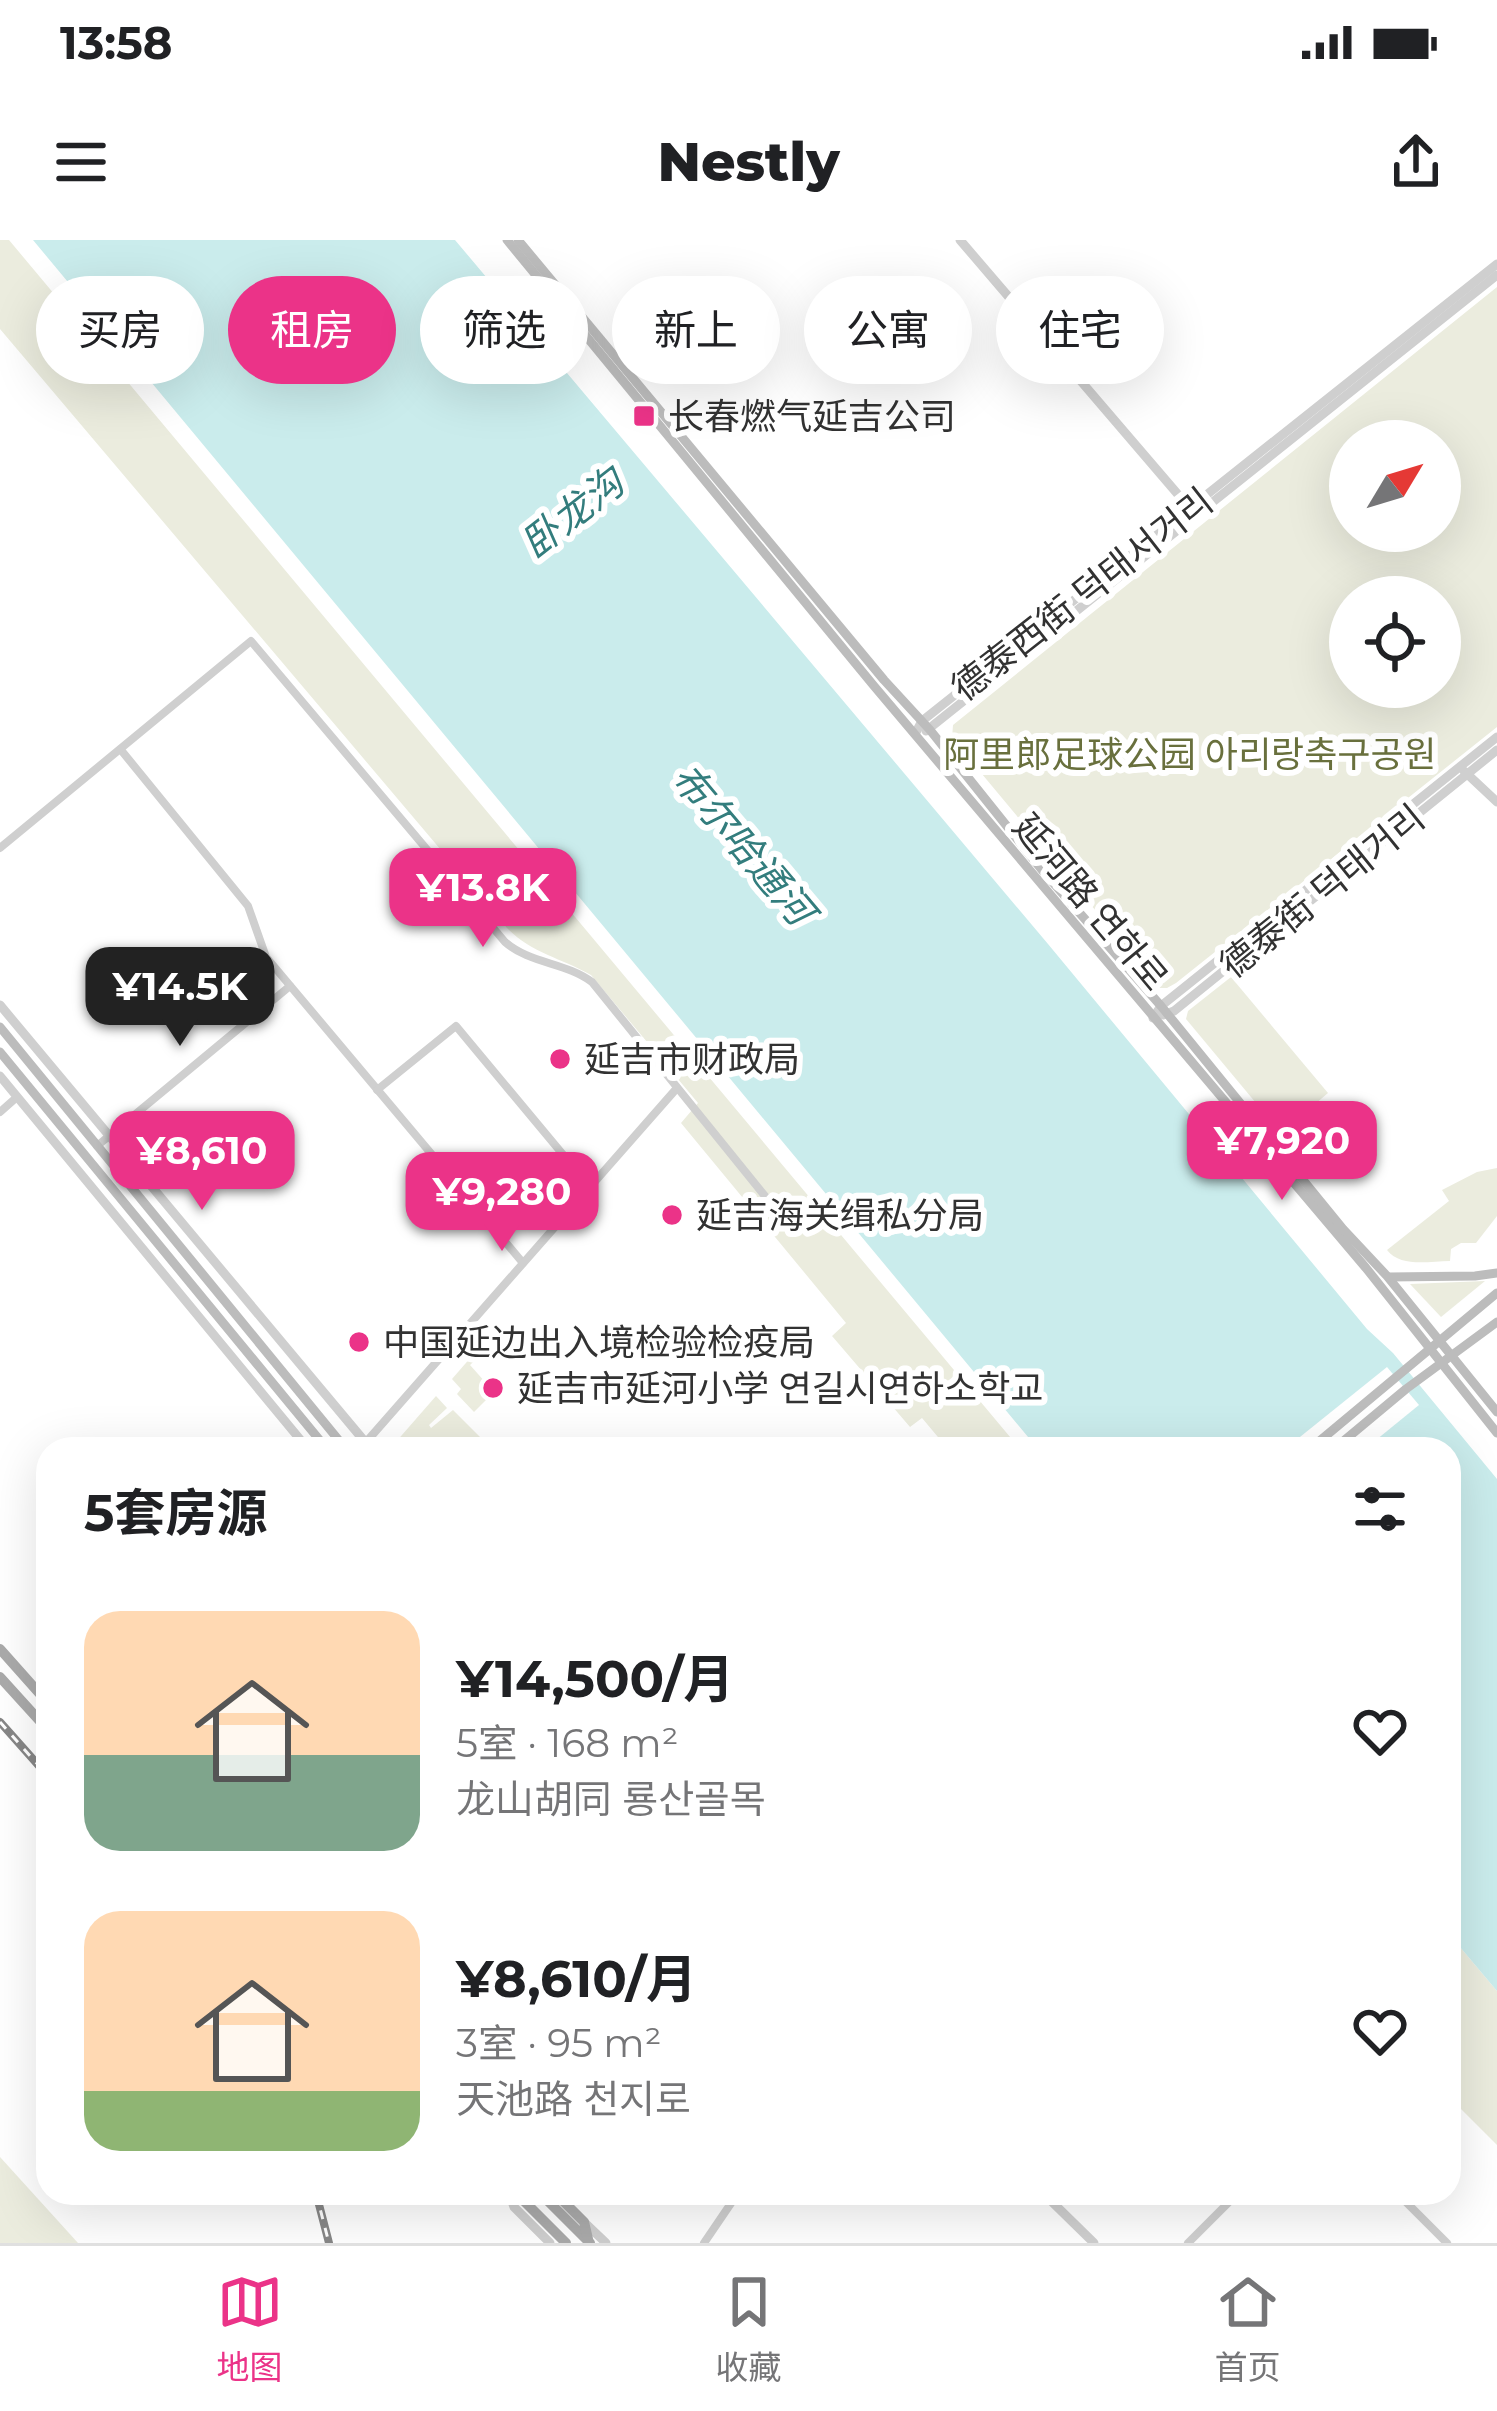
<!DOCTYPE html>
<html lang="zh">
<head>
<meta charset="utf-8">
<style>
  body { margin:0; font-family:Montserrat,"Noto Sans SC","Noto Sans KR",sans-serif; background:#f2f2f2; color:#202124; height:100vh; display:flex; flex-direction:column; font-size:45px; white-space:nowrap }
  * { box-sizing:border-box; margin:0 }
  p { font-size:39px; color:#757577 }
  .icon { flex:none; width:66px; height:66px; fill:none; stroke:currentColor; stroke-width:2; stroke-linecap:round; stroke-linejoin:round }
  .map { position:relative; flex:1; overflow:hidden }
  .sheet { position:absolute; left:36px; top:1197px; width:1425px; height:768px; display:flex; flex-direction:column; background:#fff; border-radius:36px; box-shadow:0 12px 48px #0002 }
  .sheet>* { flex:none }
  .top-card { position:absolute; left:36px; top:36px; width:1425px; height:108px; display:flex; gap:24px }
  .needle { width:78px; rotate:52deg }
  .controls { position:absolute; left:1329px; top:180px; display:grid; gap:24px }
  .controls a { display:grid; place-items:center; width:132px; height:132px; border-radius:50%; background:#fff; box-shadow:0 12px 48px #0002; font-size:60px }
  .price { position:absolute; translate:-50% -102px; padding:0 27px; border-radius:24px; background:#eb3388; color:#fff; font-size:39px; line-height:78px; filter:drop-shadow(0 3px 6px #0008) }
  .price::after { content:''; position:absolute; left:50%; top:72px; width:36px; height:27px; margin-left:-18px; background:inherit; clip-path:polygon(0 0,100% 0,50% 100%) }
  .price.selected { background:#222; color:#fff }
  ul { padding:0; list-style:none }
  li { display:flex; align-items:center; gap:36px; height:300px; padding:0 48px }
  li span { display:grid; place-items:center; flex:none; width:336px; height:240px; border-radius:36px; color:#555 }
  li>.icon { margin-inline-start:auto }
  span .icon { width:144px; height:144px; fill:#fffc; stroke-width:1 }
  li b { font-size:51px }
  h2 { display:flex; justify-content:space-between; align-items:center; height:144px; padding:0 48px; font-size:51px }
  .chip { padding:0 42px; border-radius:54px; background:#fff; box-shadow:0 12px 48px #0002; font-size:42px; line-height:108px }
  .chip.selected { background:#eb3388; color:#fff }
  .status { display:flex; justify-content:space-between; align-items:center; height:84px; padding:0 60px; background:#fff; direction:ltr }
  .status svg { height:33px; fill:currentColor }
  header { display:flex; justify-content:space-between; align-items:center; height:156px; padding:0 48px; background:#fff; font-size:54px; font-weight:800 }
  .tab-bar { display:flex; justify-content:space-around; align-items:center; height:168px; border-top:3px solid #e0e0e0; background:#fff; font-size:33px; color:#757577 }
  .tab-bar a { display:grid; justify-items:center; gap:6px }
  .tab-bar .selected { color:#eb3388 }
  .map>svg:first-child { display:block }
</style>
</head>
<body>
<div class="status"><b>13:58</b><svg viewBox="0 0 49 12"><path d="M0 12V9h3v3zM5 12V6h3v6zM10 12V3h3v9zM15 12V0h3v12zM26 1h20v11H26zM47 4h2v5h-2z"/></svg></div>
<header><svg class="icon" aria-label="menu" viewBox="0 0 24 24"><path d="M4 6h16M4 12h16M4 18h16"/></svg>Nestly<svg class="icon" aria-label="share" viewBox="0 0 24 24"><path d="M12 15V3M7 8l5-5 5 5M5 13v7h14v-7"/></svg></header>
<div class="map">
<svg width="1497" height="2003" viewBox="0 0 1497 2003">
  <rect width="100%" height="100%" fill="#fff"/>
  <!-- green -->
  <g fill="#ebecde" fill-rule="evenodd">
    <path d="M0,0H9L1020,1209H948L922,1178L910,1187L832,1096L846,1083L681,883L698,863L591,735C561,718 531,713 507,688L0,89Z"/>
    <path d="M1497,47V487L1176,743L1167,748H1160L952,498L953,485ZM1350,201H1440V291H1350ZM1350,357H1440V447H1350Z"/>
    <path d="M1231,737L1328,853L1281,893L1186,779L1188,771Z"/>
    <path d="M1497,928V976L1476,1003H1461L1451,1009L1450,1021C1429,1021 1401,1028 1387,1010L1449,961L1442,950L1477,932Z"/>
    <path d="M1485,1041L1441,1077L1410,1044Z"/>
    <path d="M472,1116L475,1120L470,1125L494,1152L474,1172L457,1154L461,1149L452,1139Z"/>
    <path d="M436,1156L447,1168L429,1185L431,1188L453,1170L492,1209H396L395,1203Z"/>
    <path d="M1449,1694L1497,1751V1905L1449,1857Z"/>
    <path d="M0,1917L78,2003H0Z"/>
  </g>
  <!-- water -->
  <path fill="#caecec" d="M33,0H455L1048,704L1367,1089L1393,1113L1497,1239V1751L1449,1694V1209H1038Z"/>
  <!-- pier -->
  <path fill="#fff" d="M1387,1127L1419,1165L1365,1209H1285Z"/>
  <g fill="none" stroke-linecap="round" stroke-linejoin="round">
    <!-- minor -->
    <g stroke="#cfcfcf" stroke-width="8">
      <path d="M121,510L248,666L266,717L523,1023"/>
      <path d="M0,608L251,401L505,702C530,724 565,722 592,742L769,961"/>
      <path d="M377,850L456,786L590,947"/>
      <path d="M0,872L17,857"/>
      <path d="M97,906L290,746"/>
      <path d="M360,1209L677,848"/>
      <path d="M1397,1953L1447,2003"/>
      <path d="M704,2003L738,1953"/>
      <path d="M1188,2003L1238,1953"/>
    </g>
    <!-- tertiary -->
    <g stroke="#cfcfcf" stroke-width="9">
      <path d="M960,0L1193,272"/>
      <path d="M926,491L1497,35"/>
      <path d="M915,494L922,481L1497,24"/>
      <path d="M1464,531L1497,562"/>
      <path d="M0,765L371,1209"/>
      <path d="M1163,775L1174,771L1497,510"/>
      <path d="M1153,778L1161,766L1497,497"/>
      <path d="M0,836L308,1209"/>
      <path d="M509,1953L514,1967L550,2003"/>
      <path d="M1043,1953L1094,2003"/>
      <path d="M584,1982L606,2003"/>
    </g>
    <!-- secondary -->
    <g stroke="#bcbcbc" stroke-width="9">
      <path d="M507,0L874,446L1366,1028L1497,1193"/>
      <path d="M518,0L884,440L930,490L1042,630L1161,766L1343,989L1387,1036L1497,1172"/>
      <path d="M0,787L346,1209"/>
      <path d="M0,812L327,1209"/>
      <path d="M1389,1037L1475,1036L1497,1033"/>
      <path d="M1310,1209L1497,1053"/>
      <path d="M1334,1209L1406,1149L1497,1082"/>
    </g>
    <!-- primary -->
    <g stroke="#aaa" stroke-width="10">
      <path d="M0,1409L48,1463"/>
      <path d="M0,1437L48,1490"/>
      <path d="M516,1953L566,2003"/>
      <path d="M540,1953L590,2003"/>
      <path d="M555,1953L584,1982L588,1999"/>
    </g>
    <defs>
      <g id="rail">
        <path d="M0,1482L48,1536"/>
        <path d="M316,1953L329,2003"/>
      </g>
    </defs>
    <!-- rail casing -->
    <use href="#rail" stroke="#878787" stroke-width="8"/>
    <!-- rail -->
    <use href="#rail" stroke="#fff" stroke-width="3" stroke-dasharray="9" stroke-linecap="butt"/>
  </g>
  <!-- markers -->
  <g fill="#eb3388" stroke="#fff" stroke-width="4.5">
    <rect x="632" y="164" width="24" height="24" rx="6"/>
    <circle cx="560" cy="819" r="12"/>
    <circle cx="672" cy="975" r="12"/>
    <circle cx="359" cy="1102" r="12"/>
    <circle cx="493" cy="1148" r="12"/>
  </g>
  <g text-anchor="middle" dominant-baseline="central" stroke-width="12" stroke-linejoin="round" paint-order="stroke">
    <!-- poi labels -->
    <g font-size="36" fill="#323232" stroke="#fff" text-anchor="start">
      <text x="668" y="176">长春燃气延吉公司</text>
      <text x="584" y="819">延吉市财政局</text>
      <text x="696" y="975">延吉海关缉私分局</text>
      <text x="383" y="1102">中国延边出入境检验检疫局</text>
      <text x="517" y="1148">延吉市延河小学 연길시연하소학교</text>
    </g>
    <!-- street labels -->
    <g font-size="36" fill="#323232" stroke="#fff">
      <text transform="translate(1082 354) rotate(-38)">德泰西街 덕태서거리</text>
      <text transform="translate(1322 651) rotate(-39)">德泰街 덕태거리</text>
      <text transform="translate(1091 662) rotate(50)">延河路 연하로</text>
    </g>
    <!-- park labels -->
    <g font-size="36" fill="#69703d" stroke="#fff">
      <text x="1190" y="514">阿里郎足球公园 아리랑축구공원</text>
    </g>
    <!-- water labels -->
    <g font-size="39" font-style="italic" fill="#337d7d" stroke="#fff">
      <text transform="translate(572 273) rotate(-38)">卧龙沟</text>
      <text transform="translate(743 604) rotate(50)">布尔哈通河</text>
    </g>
  </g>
</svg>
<div class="controls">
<a><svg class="needle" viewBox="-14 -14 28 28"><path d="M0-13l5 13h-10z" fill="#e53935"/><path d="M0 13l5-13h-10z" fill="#757577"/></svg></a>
<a><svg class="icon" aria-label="locate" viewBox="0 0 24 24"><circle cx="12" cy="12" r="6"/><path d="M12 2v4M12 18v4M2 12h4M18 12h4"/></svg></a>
</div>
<b class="price" style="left:483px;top:710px">¥13.8K</b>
<b class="price selected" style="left:180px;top:809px">¥14.5K</b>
<b class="price" style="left:1282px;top:963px">¥7,920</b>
<b class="price" style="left:202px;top:973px">¥8,610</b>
<b class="price" style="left:502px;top:1014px">¥9,280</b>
<div class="top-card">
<a class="chip">买房</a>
<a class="chip selected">租房</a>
<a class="chip">筛选</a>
<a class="chip">新上</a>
<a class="chip">公寓</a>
<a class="chip">住宅</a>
</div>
<section class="sheet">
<h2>5套房源<svg class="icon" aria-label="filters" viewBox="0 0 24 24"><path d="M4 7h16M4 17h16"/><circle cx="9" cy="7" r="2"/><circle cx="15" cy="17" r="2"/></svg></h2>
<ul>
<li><span style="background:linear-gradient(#ffd9b3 60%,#7fa58c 0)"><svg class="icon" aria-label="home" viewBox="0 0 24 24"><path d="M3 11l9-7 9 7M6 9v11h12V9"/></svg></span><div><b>¥14,500/月</b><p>5室 · 168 m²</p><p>龙山胡同 룡산골목</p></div><svg class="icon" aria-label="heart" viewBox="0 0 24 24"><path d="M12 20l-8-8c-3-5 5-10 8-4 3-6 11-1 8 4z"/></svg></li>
<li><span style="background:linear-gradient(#ffd9b3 75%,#8fb573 0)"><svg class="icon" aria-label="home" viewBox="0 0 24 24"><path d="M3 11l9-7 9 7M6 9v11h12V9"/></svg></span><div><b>¥8,610/月</b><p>3室 · 95 m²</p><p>天池路 천지로</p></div><svg class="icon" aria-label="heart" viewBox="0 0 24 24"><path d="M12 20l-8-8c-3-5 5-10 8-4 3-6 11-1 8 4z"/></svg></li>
</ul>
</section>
</div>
<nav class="tab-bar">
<a class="selected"><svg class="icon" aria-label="map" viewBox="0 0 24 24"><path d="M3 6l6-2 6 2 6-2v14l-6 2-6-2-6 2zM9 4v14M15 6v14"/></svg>地图</a>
<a><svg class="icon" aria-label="saved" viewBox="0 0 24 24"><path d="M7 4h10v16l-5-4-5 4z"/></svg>收藏</a>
<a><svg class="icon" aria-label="home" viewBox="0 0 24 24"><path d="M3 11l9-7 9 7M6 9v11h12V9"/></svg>首页</a>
</nav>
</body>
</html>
